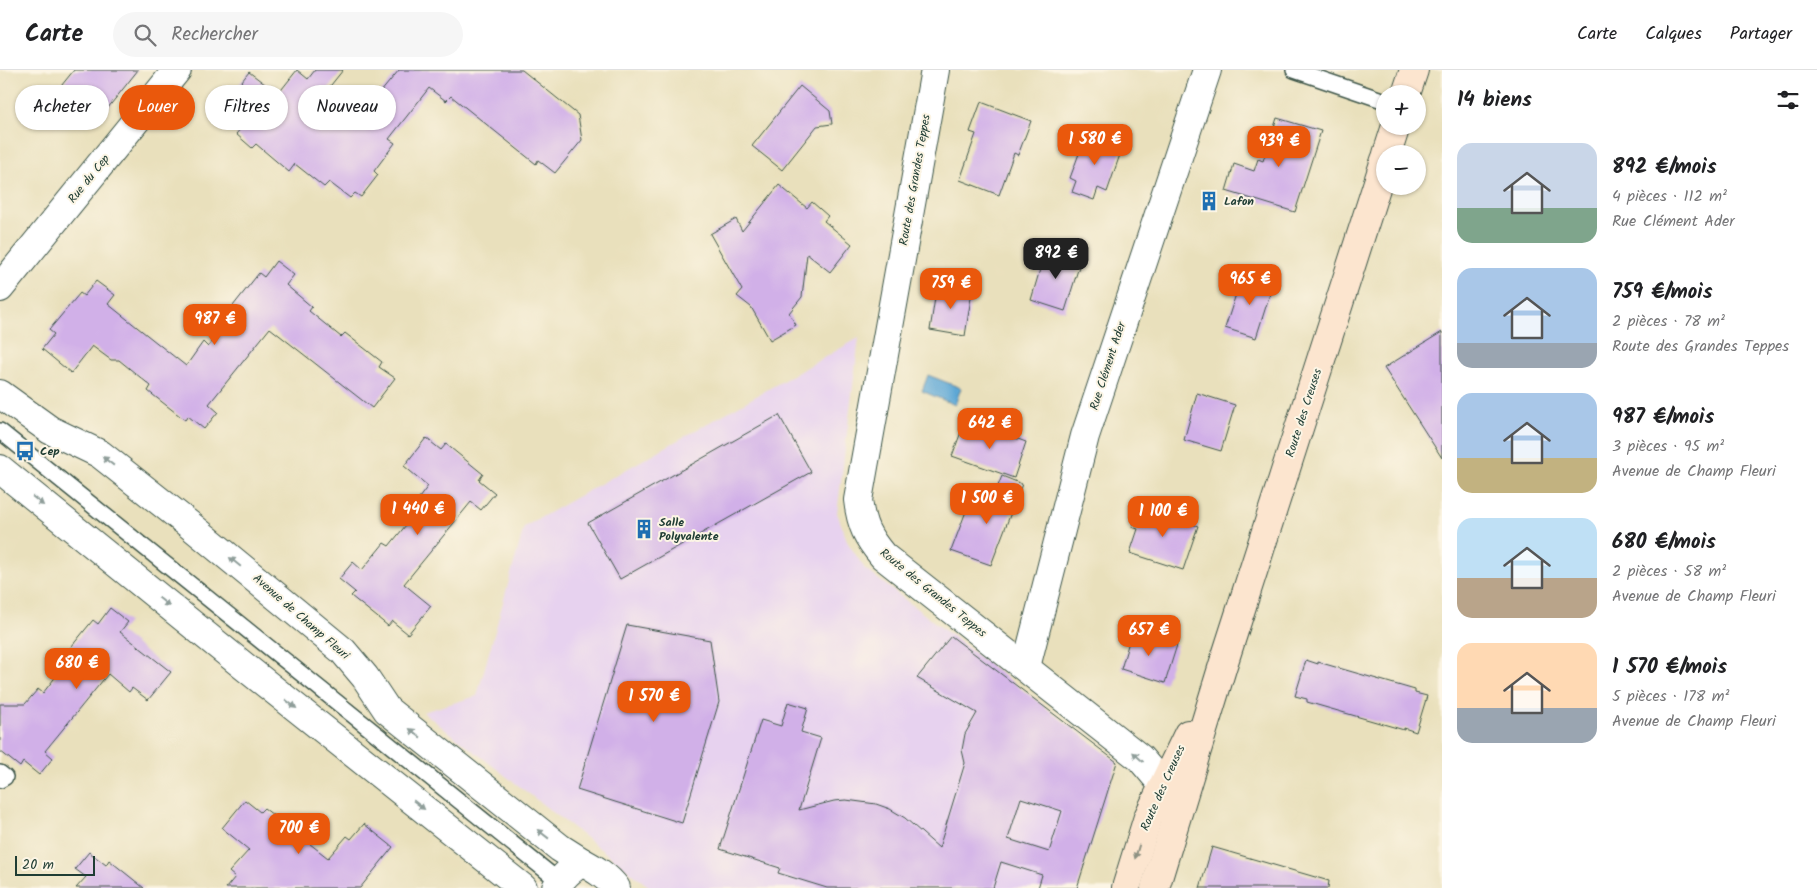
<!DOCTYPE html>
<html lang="fr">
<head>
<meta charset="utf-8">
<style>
  body { margin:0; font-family:Kalam,sans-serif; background:#f6f6f6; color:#202124; height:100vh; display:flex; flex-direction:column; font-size:19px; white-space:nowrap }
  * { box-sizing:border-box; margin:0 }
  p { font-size:16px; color:#757577 }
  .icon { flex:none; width:28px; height:28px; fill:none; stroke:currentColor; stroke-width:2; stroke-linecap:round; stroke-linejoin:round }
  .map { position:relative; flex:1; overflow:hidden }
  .side { display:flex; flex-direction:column; background:#fff; width:375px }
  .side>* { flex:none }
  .hud { position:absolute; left:15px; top:15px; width:475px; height:45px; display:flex; gap:10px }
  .controls { position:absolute; left:1376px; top:15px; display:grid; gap:10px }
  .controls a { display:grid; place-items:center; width:50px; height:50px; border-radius:50%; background:#fff; box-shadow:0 1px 4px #0004; font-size:25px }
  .scale { position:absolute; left:15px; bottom:12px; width:80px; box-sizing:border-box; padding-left:5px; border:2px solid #1f3d34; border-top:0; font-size:14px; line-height:18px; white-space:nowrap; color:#1f3d34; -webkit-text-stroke:4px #fcf5e5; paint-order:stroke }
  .price { position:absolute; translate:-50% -42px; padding:0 11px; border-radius:10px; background:#ea580c; color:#fff; font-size:16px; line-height:32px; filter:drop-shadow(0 1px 2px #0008) }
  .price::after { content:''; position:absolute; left:50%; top:30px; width:15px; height:11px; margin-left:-8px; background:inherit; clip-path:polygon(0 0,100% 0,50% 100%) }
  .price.current { background:#222; color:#fff }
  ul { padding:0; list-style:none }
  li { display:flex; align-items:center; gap:15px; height:125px; padding:0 15px }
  li span { display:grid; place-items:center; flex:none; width:140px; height:100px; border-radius:15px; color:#555 }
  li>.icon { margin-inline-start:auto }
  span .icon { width:60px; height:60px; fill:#fffc; stroke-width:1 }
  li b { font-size:21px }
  h2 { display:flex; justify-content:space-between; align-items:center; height:60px; padding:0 15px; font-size:21px }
  .chip { padding:0 18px; border-radius:22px; background:#fff; box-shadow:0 1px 4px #0004; font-size:18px; line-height:45px }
  .chip.current { background:#ea580c; color:#fff }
  header { display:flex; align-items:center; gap:30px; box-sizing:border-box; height:70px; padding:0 25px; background:#fff; border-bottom:1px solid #e0e0e0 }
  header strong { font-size:24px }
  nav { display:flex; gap:28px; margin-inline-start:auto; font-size:18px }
  .search { width:350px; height:45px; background:#f6f6f6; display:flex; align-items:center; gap:12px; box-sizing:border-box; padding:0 18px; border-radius:28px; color:#757577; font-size:19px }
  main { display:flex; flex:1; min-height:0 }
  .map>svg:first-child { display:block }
</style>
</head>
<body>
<header>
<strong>Carte</strong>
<div class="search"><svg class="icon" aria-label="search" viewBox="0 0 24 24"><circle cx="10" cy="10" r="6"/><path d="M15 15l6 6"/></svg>Rechercher</div>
<nav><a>Carte</a><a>Calques</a><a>Partager</a></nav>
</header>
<main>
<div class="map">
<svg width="1442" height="818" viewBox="0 0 1442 818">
  <rect width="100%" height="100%" fill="#fcf5e5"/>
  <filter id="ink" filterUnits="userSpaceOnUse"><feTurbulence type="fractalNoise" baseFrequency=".02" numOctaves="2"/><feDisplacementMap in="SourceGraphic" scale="10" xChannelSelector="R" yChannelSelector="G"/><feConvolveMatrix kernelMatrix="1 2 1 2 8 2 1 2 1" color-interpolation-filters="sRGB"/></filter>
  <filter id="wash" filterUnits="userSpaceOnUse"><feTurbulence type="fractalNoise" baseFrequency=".0096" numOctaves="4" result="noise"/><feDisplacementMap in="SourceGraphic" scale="20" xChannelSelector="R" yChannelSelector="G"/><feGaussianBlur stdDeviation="1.12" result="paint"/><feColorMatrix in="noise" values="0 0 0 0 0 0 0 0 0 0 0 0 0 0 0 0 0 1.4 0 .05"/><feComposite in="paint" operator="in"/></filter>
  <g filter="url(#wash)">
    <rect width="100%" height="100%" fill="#e9e0bc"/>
    <!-- built -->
    <path fill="#e7d2ef" d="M859,268L837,443L848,473L865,499L1117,692L1077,818H651L423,642L477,626L524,457Z"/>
    <!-- water -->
    <path fill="#5da7d5" stroke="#3e7284" d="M928,305L961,318L955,335L922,321Z"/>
    <g id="blocks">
      <!-- building -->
      <g fill="#d1b0e8" fill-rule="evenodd">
        <path d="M74,0H138L96,53L57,21Z"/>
        <path d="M297,0L308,9L315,0H343L323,25L357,51L399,0H522L578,45L582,70L555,103L538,90L536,94L451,26L446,31L429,18L389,69L395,73L374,101L378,105L361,127L355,123L350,128L329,112L324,117L295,94L289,102L256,74L252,78L236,64L249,49L227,30L249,2L278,24Z"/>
        <path d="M800,16L830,41L832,54L817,56L782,100L752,76Z"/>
        <path d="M981,32L1031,51L1018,85L1014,83L999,125L960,110L976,64L970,62Z"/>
        <path d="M1277,48L1321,61L1295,142L1226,121L1234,94L1254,101L1258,89L1263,91Z"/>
        <path d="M1087,62L1123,76L1107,122L1098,118L1094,130L1072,122L1076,111L1070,108Z"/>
        <path d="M779,115L807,138L812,132L828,146L824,151L852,174L830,202L807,184L802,227L789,243L796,255L770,270L751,237L737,226L742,220L710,164L736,149L742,161Z"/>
        <path d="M1046,179L1081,190L1065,241L1031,230Z"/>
        <path d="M276,191L294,205L286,215L312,237L309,241L341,267L345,263L382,292L379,297L395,308L372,338L270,258L209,334L218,342L204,359L188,346L185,350L148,321L151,316L119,290H111L92,276L71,303L42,279L54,264L49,260L80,223L84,226L96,211L115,225L108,234L186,296L203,272L208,277L233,245L229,241L259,203L264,207Z"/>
        <path d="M1249,202L1274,211L1256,268L1225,258L1237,221L1243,223Z"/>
        <path d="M937,215L972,221L965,266L930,260Z"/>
        <path d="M1442,262V388L1384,298Z"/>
        <path d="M1197,323L1235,335L1221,381L1184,370Z"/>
        <path d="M779,345L811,402L620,509L588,453Z"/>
        <path d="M974,353L1026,372L1014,408L952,386L961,362L969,365Z"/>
        <path d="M426,368L441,380L446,374L483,404L479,410L495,423L481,440L471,432L404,514L431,536L408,564L392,551L388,556L351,526L355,522L339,509L353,492L362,500L384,473L389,476L415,444L410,440L428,416L404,396Z"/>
        <path d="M1002,406L1022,414L991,495L951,481L968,436L987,443Z"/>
        <path d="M1139,436L1198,456L1183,500L1130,483L1138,459L1132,457Z"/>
        <path d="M110,538L128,552L120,562L171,602L148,630L132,618L129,622L108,604L45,681L53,688L39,705L23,692L20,697L0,681V634H25L38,619L43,623L68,591L63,587L93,550L98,554Z"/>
        <path d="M627,555L710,570L719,632L682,753L577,720Z"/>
        <path d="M1132,561L1177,575L1165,613L1121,599Z"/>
        <path d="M951,566L1117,692L1077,818H1038L1042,805L1001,792L993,818H827L778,803L780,798L720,779L761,650L781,656L788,632L808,638L801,662L821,668L799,740L834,731L846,730L876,734L890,739L905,748L939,778L965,693L962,680L965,664L977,643L917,608ZM1021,728L1062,741L1049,782L1008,769Z"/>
        <path d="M1306,590L1318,594V592L1415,620V623L1427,626L1416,662L1404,658V660L1307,632V629L1295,626Z"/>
        <path d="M245,730L260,742L264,738L328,788L347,766L351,769L364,754L393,777L360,818H226L235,807L229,802L249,780L222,758Z"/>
        <path d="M1212,777L1329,811L1328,818H1200Z"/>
        <path d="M89,782L106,795L109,790L144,818H76L86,807L75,799Z"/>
      </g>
    </g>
  </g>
  <g filter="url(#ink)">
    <use href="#blocks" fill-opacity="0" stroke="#3d5548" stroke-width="1"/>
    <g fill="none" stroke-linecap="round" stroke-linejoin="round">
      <defs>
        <g id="service">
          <path d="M1294,0L1385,31"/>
          <path d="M0,361L565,816"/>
          <path d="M0,703L5,707L0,710"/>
        </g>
        <g id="minor">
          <path d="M935,0L858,430C861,455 867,467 883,486L1140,688L1163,715L1170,738"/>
          <path d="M0,218L177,0"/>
          <path d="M1026,597L1085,366L1207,0"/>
        </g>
        <g id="tertiary">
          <path d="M0,324L50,360L100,384L191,456L343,581L365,607L387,640L560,778L582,792"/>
          <path d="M0,399L245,597L523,818"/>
          <path d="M556,818C562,806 572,799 582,792C595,799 607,806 616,818"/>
        </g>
        <g id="secondary">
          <path d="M1406,24L1414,0"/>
          <path d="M1387,84L1396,56"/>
          <path d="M1126,818L1148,747L1188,664"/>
          <path d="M1155,818L1223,595L1385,90"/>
        </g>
      </defs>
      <!-- service casing -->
      <use href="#service" stroke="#3d5548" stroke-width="18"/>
      <!-- minor casing -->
      <use href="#minor" stroke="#3d5548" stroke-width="30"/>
      <!-- tertiary casing -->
      <use href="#tertiary" stroke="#3d5548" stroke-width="30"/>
      <!-- secondary casing -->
      <use href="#secondary" stroke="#3d5548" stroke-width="30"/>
      <!-- service -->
      <use href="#service" stroke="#fff" stroke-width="15"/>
      <!-- minor -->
      <use href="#minor" stroke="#fff" stroke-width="28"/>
      <!-- tertiary -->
      <use href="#tertiary" stroke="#fff" stroke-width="28"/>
      <!-- secondary -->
      <use href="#secondary" stroke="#fce5cf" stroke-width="28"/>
    </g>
    <!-- one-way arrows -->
    <defs><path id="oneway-solid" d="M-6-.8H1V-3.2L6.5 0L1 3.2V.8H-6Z" transform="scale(1.25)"/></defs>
    <g fill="#8f9e9a">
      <use href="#oneway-solid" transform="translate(108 391) rotate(-142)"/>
      <use href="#oneway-solid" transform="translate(38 431) rotate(39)"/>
      <use href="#oneway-solid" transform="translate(235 492) rotate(-141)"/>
      <use href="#oneway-solid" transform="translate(164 532) rotate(39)"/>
      <use href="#oneway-solid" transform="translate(291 634) rotate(38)"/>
      <use href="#oneway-solid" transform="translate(415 663) rotate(-142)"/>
      <use href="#oneway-solid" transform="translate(1138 687) rotate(-137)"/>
      <use href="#oneway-solid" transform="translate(419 735) rotate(38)"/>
      <use href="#oneway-solid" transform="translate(543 764) rotate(-142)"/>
    </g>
    <use fill="#8e9182" href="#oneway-solid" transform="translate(1137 782) rotate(107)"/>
  </g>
  <!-- icons -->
  <defs>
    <symbol id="building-bare" viewBox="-9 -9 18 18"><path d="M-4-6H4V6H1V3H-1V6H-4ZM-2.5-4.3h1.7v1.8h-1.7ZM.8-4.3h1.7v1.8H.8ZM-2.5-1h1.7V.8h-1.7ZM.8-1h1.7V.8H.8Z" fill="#1f6fb2" stroke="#fcf5e5" stroke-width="2.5" paint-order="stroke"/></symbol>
    <symbol id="bus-bare" viewBox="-9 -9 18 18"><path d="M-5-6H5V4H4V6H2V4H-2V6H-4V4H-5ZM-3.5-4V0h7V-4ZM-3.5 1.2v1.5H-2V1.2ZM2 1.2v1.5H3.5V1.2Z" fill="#1f6fb2" stroke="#fcf5e5" stroke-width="2.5" paint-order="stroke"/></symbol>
  </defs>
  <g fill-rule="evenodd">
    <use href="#building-bare" x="1195" y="117" width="28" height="28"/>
    <use href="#bus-bare" x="11" y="367" width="28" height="28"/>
    <use href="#building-bare" x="630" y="445" width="28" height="28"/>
  </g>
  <g text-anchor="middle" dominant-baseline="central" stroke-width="4" stroke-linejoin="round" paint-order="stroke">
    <!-- street labels -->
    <g font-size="12" fill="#1f3d34" stroke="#fcf5e5">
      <text transform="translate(89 109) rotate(-51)">Rue du Cep</text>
      <text transform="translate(915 110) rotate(-80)">Route des Grandes Teppes</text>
      <text transform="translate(1108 296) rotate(-72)">Rue Clément Ader</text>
      <text transform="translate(1304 343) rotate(-72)">Route des Creuses</text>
      <text transform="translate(933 523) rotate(39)">Route des Grandes Teppes</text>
      <text transform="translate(301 547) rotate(41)">Avenue de Champ Fleuri</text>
      <text transform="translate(1163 718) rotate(-66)">Route des Creuses</text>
    </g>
    <!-- poi labels -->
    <g font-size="12" font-weight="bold" fill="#1f3d34" stroke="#fcf5e5" text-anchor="start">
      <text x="1224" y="131">Lafon</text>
      <text x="40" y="381">Cep</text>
      <text x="659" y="452">Salle<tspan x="659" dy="14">Polyvalente</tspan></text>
    </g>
  </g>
</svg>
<div class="controls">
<a>+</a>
<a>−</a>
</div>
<div class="scale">20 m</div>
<b class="price" style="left:1095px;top:96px">1 580 €</b>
<b class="price" style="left:1279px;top:98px">939 €</b>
<b class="price current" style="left:1056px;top:210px">892 €</b>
<b class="price" style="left:1250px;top:236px">965 €</b>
<b class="price" style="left:951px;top:240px">759 €</b>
<b class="price" style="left:215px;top:276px">987 €</b>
<b class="price" style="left:990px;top:380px">642 €</b>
<b class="price" style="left:987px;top:455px">1 500 €</b>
<b class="price" style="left:418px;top:466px">1 440 €</b>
<b class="price" style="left:1163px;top:468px">1 100 €</b>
<b class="price" style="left:1149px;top:587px">657 €</b>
<b class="price" style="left:77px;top:620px">680 €</b>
<b class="price" style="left:654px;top:653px">1 570 €</b>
<b class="price" style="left:299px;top:785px">700 €</b>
<div class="hud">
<a class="chip">Acheter</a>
<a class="chip current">Louer</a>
<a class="chip">Filtres</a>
<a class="chip">Nouveau</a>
</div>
</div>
<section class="side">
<h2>14 biens<svg class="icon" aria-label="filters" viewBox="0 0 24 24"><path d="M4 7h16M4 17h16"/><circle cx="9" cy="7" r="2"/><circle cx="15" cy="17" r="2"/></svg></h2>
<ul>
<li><span style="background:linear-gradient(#c9d6e8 65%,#7fa58c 0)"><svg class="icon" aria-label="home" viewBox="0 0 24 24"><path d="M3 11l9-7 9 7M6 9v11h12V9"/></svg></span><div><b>892 €/mois</b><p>4 pièces · 112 m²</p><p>Rue Clément Ader</p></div></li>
<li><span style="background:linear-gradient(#a9c7e8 75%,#9aa5b1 0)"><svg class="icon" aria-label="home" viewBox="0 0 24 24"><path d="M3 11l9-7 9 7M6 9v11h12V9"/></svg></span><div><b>759 €/mois</b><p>2 pièces · 78 m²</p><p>Route des Grandes Teppes</p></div></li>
<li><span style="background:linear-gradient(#a9c7e8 65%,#c2b280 0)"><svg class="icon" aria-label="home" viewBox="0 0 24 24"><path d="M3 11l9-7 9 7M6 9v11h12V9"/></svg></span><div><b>987 €/mois</b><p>3 pièces · 95 m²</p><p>Avenue de Champ Fleuri</p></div></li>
<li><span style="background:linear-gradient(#bfe0f5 60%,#b9a48a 0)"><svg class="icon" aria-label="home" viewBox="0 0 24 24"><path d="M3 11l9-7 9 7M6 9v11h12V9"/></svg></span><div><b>680 €/mois</b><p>2 pièces · 58 m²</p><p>Avenue de Champ Fleuri</p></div></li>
<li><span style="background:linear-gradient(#ffd9b3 65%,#9aa5b1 0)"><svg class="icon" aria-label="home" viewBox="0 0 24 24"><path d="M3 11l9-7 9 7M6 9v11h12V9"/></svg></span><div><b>1 570 €/mois</b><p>5 pièces · 178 m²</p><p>Avenue de Champ Fleuri</p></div></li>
</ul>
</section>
</main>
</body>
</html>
